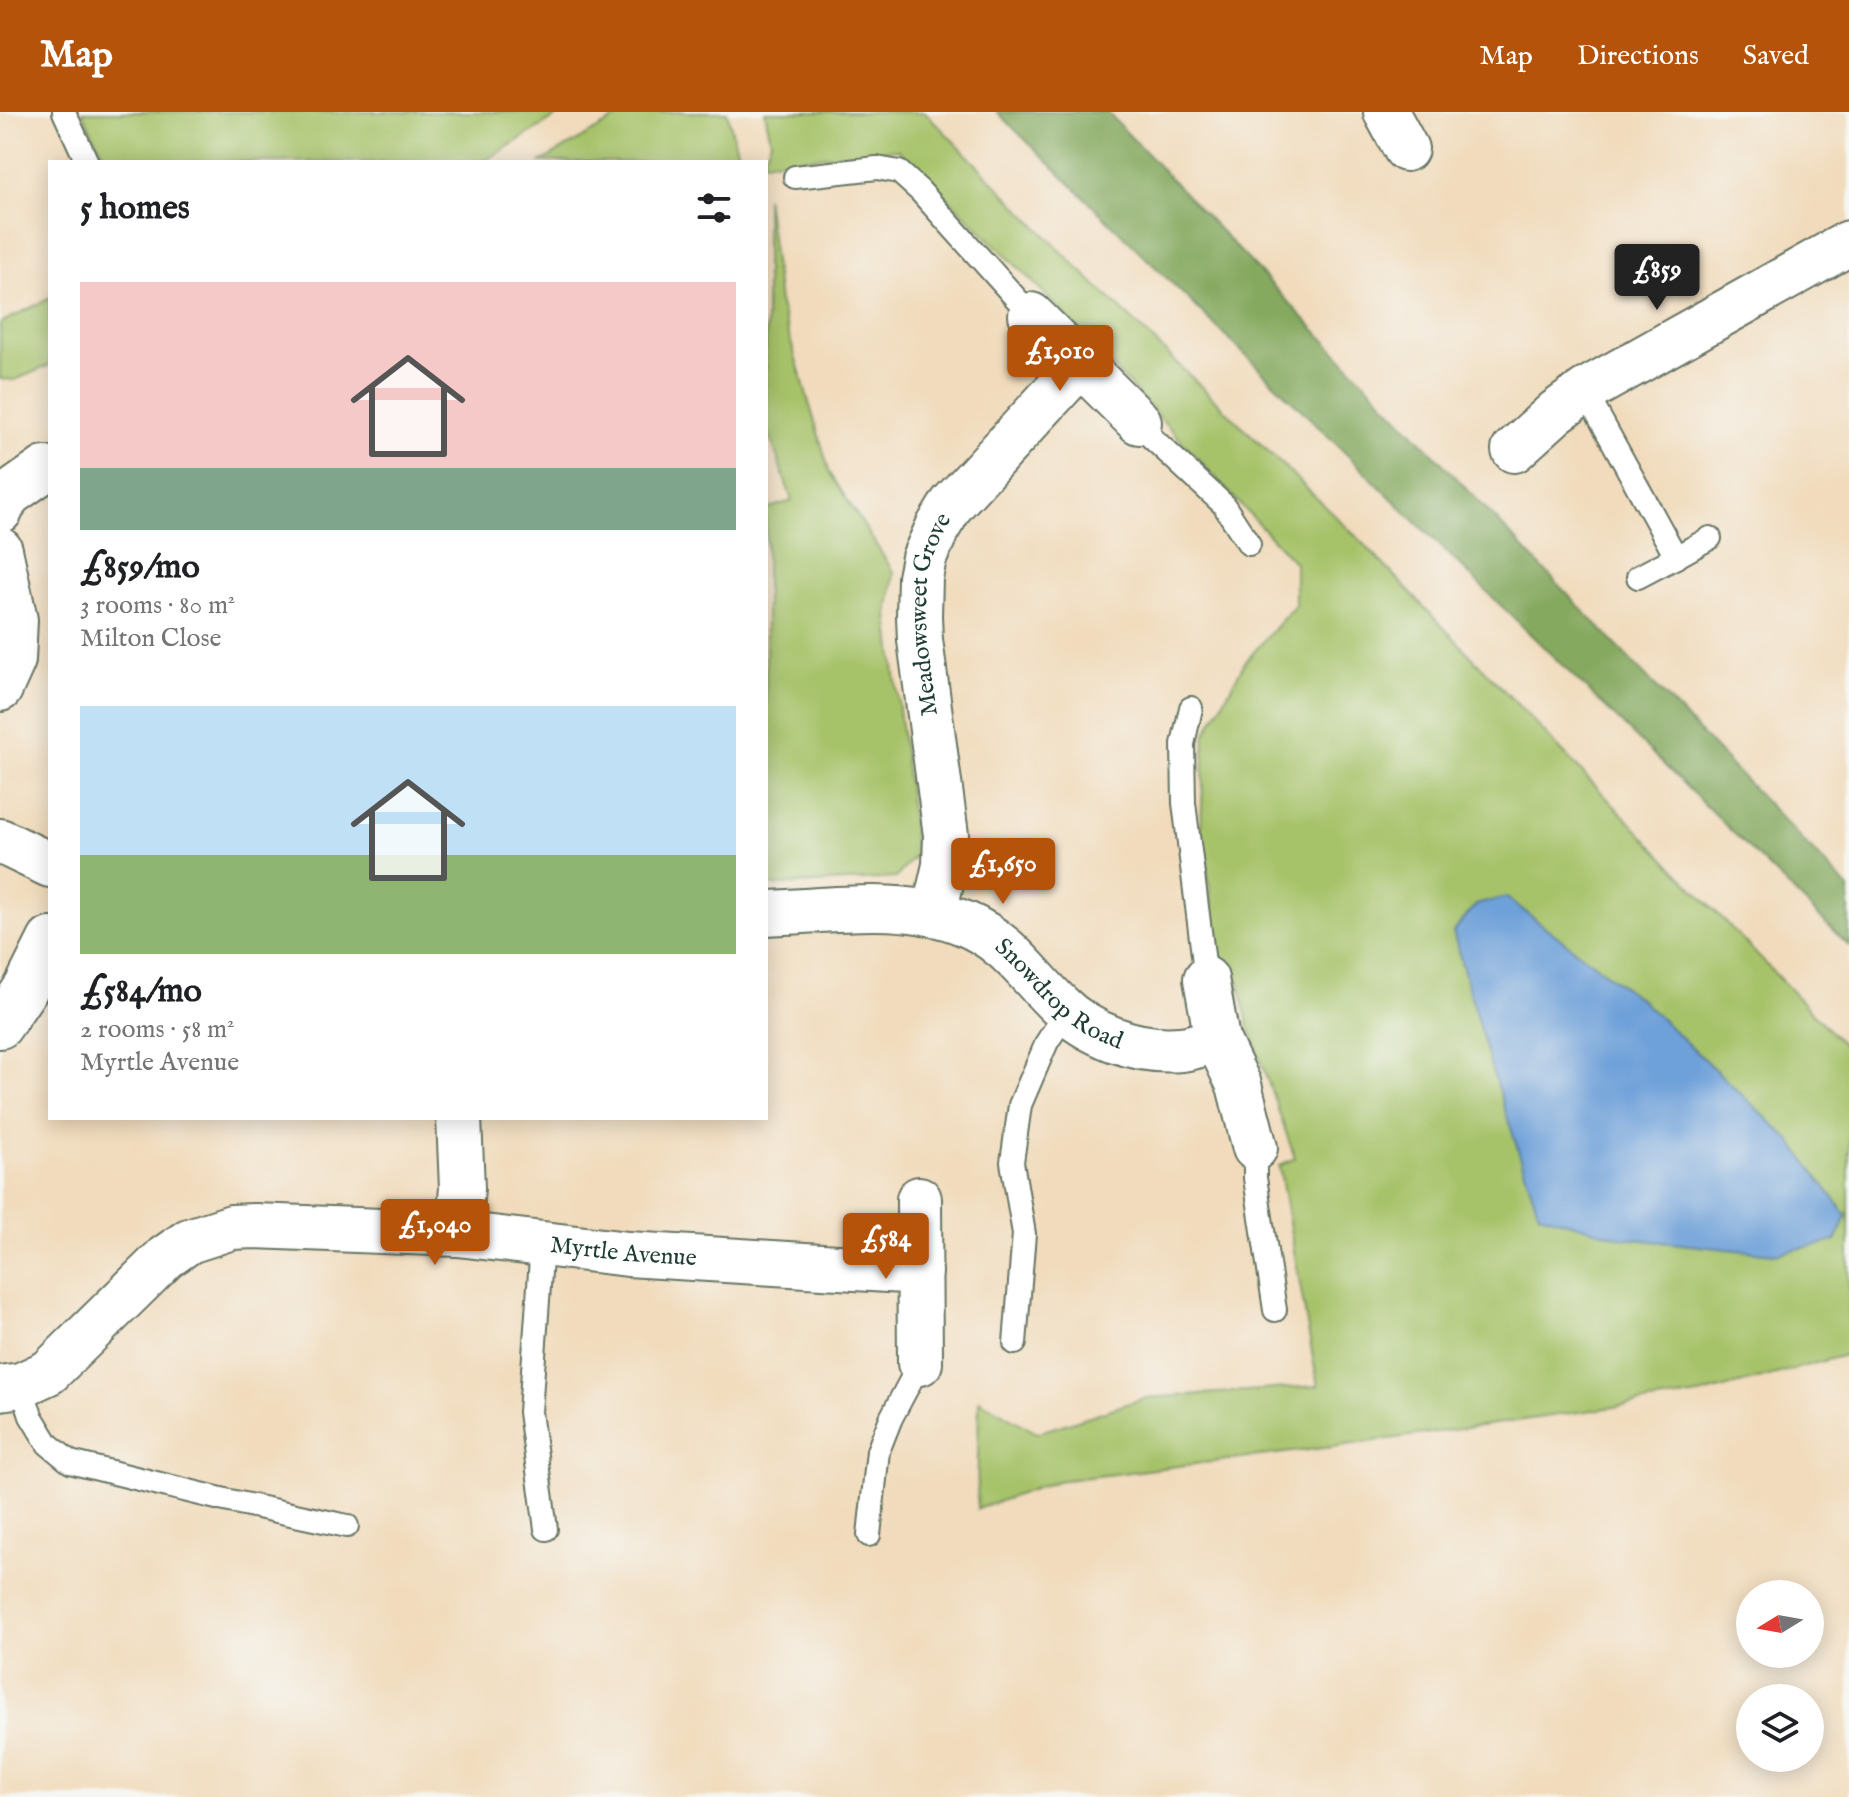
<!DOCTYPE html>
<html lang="en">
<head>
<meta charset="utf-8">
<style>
  body { margin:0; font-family:"IM FELL English",serif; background:#f2f2f2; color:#202124; height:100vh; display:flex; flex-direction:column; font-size:30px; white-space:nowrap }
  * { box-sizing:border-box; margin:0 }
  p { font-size:26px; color:#757577 }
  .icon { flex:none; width:44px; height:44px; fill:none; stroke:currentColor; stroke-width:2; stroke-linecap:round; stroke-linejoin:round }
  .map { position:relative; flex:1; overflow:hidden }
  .panel { position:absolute; left:48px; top:48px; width:720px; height:960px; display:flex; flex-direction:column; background:#fff; border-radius:0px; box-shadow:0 4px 20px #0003 }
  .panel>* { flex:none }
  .needle { width:52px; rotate:259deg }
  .controls { position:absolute; left:1736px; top:1468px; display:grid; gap:16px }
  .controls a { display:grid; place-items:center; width:88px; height:88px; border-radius:50%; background:#fff; box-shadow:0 4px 20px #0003; font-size:40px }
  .price { position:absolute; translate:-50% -68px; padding:0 18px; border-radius:8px; background:#b45309; color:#fff; font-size:26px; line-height:52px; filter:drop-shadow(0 2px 4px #0008) }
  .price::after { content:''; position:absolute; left:50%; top:48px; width:24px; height:18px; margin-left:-12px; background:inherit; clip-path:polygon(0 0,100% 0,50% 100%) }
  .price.active { background:#222; color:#fff }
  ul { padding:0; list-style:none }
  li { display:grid; align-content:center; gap:16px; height:424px; padding:0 32px }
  li span { display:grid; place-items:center; height:248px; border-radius:0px; color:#555 }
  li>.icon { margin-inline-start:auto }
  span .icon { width:144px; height:144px; fill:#fffc; stroke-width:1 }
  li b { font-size:34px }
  h2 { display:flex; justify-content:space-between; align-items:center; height:96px; padding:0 32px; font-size:34px }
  header { display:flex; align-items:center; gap:48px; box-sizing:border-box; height:112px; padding:0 40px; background:#b45309; color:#fff }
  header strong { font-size:38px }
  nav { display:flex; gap:44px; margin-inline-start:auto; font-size:28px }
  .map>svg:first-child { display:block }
</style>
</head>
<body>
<header>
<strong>Map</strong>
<nav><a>Map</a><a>Directions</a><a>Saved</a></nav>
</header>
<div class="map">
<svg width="1849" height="1685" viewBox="0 0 1849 1685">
  <rect width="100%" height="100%" fill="#f6f6f2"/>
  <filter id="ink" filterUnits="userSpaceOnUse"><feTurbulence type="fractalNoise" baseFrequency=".0125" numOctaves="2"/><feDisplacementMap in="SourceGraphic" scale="16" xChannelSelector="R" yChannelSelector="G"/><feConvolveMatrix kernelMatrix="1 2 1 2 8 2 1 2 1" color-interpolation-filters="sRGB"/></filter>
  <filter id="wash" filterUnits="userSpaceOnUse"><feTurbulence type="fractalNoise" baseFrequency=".006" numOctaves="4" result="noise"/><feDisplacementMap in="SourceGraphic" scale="32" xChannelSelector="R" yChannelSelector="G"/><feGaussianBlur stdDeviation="1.8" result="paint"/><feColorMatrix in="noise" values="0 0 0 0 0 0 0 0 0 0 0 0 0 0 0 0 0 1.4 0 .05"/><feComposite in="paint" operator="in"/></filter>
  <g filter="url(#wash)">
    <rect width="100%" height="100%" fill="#f1dbbc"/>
    <!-- green -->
    <g fill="#a7c36a" stroke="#63804f" stroke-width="2">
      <path d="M82,0H564L483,50H107Z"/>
      <path d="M627,0H727L740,50H541Z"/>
      <path d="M765,0H925L1071,149L1359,427L1849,939V1242L1699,1283L1332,1335L1057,1369L977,1397L979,1288L1037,1321L1145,1286L1318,1274L1279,1054L1295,1046L1249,916L1235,853L1221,851L1201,717L1205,623L1245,550L1295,493V451L1043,180L898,37L762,50L771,29Z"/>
      <path d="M766,85L779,190L830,361L894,461L888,503L916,742L896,766L766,774V397L792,389L766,312Z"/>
      <path d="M50,186V253L15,268L0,267V211Z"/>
    </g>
    <!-- forest -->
    <path fill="#85a95e" stroke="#527349" stroke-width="2" d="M997,0H1107L1849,777V834Z"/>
    <!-- water -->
    <path fill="#6ea0d9" stroke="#466e86" stroke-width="2" d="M1506,785L1642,889L1790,1028L1847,1104L1836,1129L1774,1142L1624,1126L1539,1102L1488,946L1453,820L1476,793Z"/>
  </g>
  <g filter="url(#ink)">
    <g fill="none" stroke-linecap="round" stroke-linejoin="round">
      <defs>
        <g id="lane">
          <path d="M64,0L87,50"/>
          <path d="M795,65L877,56L899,60L920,79L1031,203"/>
          <path d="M1585,279L1676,445L1710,426"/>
          <path d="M1139,310L1152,326L1223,392L1249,432"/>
          <path d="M1638,465L1676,445"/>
          <path d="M1191,596L1183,632L1184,691L1206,867"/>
          <path d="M1255,1036V1066L1275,1198"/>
          <path d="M542,1132L530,1300L546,1417"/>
          <path d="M1015,1231L1024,1122L1012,1050L1020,993L1047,930L1067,899"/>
          <path d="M21,1273L31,1304L48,1332L70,1350L225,1388L347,1414"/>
          <path d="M869,1423L878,1339L891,1306L920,1251"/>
        </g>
        <g id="street">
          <path d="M1386,0L1406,37"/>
          <path d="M1031,203L1139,310"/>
          <path d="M1514,338L1556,300L1585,279L1849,131"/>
          <path d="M0,399L8,383L45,357"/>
          <path d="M0,438L15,508L13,548L0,577"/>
          <path d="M0,729L50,753"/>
          <path id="s1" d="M766,801C832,799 903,786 966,812C1008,830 1027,862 1058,892C1089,923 1137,941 1181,937C1193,936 1205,931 1217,927"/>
          <path id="s2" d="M934,802L945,753L946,723L920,528L919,504L920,466L924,446L938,415L952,392L1080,253"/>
          <path d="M1206,867L1217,927L1239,973L1255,1036"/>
          <path d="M0,914L26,876L50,828"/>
          <path d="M919,1087L920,1251"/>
          <path d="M458,1122L462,1076L459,1006"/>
          <path id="s3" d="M0,1276L21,1273L49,1260L166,1145L189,1129L232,1115L254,1114L458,1122L628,1142L920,1160"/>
        </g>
      </defs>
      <!-- lane casing -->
      <use href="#lane" stroke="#687464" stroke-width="26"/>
      <!-- street casing -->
      <use href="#street" stroke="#687464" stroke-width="48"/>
      <!-- lane -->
      <use href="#lane" stroke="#fff" stroke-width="22"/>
      <!-- street -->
      <use href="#street" stroke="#fff" stroke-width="44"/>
    </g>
  </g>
  <g text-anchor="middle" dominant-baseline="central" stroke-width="8" stroke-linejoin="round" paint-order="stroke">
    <!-- street labels -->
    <g font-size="24" fill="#1f3d34" stroke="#f6f6f2">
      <text stroke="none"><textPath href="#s2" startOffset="304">Meadowsweet Grove</textPath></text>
      <text stroke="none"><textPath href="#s1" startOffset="320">Snowdrop Road</textPath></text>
      <text stroke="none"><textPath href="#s3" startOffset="682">Myrtle Avenue</textPath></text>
    </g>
  </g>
</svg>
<div class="controls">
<a><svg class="needle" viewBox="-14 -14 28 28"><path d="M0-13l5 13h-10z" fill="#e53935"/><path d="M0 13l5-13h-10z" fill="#757577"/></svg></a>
<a><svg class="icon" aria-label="layers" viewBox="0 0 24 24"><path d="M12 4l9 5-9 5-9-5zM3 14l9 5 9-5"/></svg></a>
</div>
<b class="price active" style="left:1657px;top:200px">£859</b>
<b class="price" style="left:1060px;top:281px">£1,010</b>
<b class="price" style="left:1003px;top:794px">£1,650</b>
<b class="price" style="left:435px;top:1155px">£1,040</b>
<b class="price" style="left:886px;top:1169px">£584</b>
<section class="panel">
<h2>5 homes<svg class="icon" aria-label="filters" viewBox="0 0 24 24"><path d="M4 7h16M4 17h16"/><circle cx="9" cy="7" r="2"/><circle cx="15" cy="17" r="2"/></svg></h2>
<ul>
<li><span style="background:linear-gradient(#f6c9c9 75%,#7fa58c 0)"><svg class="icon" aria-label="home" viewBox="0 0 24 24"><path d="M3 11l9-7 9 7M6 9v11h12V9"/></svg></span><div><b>£859/mo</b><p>3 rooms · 80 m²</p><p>Milton Close</p></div></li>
<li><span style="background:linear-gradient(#bfe0f5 60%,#8fb573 0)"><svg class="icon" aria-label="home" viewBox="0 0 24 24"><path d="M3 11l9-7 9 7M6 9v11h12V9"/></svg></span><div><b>£584/mo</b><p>2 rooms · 58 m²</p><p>Myrtle Avenue</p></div></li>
</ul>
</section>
</div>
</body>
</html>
